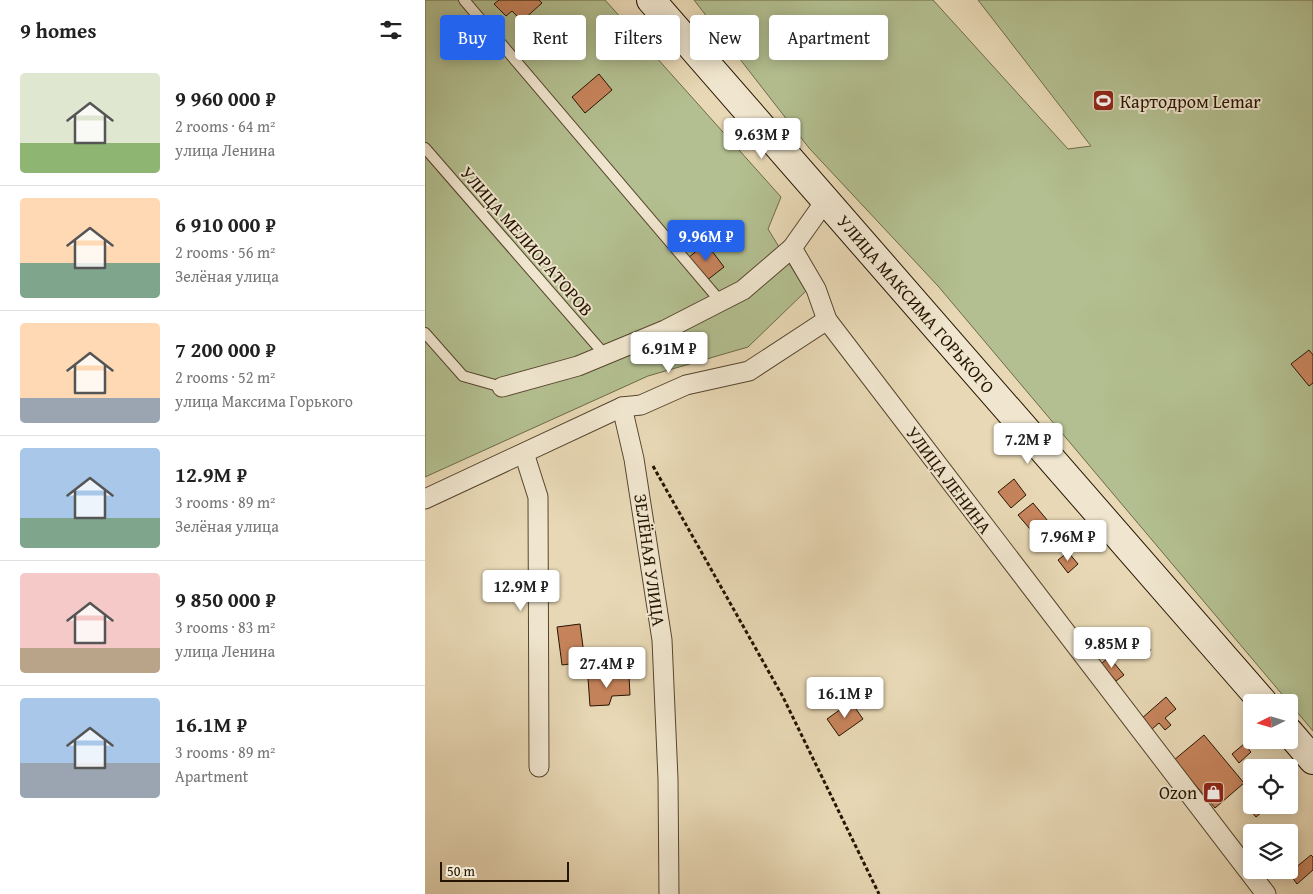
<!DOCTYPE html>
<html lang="en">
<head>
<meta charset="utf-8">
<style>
  body { margin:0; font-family:"Gentium Book Plus",serif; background:#f2f2f2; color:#222; height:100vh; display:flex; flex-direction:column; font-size:19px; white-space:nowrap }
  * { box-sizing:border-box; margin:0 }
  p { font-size:16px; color:#767676 }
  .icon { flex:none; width:28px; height:28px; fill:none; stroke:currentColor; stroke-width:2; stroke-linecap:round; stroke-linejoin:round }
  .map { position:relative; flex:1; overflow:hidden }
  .side { display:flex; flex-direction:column; background:#fff; width:425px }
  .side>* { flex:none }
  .guide { position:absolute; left:15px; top:15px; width:475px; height:45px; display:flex; gap:10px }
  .needle { width:32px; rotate:265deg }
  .tools { position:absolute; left:818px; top:694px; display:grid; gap:10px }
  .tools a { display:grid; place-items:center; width:55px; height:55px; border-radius:5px; background:#fff; box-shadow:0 2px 12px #0003; font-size:25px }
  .scale { position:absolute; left:15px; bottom:12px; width:129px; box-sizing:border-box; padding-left:5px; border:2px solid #251400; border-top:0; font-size:14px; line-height:18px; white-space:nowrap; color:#251400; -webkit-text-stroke:4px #f0e6cf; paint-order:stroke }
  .price { position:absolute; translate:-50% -42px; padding:0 11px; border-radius:5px; background:#fff; color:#222; font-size:16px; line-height:32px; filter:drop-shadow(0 1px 2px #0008) }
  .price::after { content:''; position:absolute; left:50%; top:30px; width:15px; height:11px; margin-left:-8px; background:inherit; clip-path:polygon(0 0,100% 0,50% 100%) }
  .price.current { background:#2563eb; color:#fff }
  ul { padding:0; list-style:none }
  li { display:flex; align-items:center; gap:15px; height:125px; padding:0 20px }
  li+li { border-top:1px solid #e0e0e0 }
  li span { display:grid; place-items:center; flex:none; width:140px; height:100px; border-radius:5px; color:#555 }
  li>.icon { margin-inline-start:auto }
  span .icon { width:60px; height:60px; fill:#fffc; stroke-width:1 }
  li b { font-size:21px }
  h2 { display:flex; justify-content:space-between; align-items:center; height:60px; padding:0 20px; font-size:21px }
  .chip { padding:0 18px; border-radius:5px; background:#fff; box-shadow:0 2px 12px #0003; font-size:18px; line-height:45px }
  .chip.current { background:#2563eb; color:#fff }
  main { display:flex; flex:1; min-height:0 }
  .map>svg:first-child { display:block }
</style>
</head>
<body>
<main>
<section class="side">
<h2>9 homes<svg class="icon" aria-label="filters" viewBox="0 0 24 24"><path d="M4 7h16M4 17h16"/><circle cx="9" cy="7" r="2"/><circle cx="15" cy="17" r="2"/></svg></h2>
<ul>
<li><span style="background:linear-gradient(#dfe7d0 70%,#8fb573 0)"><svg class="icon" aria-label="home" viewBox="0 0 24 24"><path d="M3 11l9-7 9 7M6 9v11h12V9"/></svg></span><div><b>9 960 000 ₽</b><p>2 rooms · 64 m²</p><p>улица Ленина</p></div></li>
<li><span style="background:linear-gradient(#ffd9b3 65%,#7fa58c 0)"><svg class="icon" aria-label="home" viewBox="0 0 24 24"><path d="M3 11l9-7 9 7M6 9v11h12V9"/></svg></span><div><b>6 910 000 ₽</b><p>2 rooms · 56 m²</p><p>Зелёная улица</p></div></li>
<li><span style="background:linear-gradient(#ffd9b3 75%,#9aa5b1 0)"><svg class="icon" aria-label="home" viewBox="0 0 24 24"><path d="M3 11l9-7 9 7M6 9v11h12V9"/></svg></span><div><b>7 200 000 ₽</b><p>2 rooms · 52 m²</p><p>улица Максима Горького</p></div></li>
<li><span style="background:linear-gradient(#a9c7e8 70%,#7fa58c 0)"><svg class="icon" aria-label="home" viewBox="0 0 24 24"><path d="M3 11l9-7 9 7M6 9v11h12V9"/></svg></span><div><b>12.9M ₽</b><p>3 rooms · 89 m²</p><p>Зелёная улица</p></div></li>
<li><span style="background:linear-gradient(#f6c9c9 75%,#b9a48a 0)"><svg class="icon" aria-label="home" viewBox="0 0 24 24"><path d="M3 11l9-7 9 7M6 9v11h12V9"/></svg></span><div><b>9 850 000 ₽</b><p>3 rooms · 83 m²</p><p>улица Ленина</p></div></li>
<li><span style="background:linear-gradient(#a9c7e8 65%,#9aa5b1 0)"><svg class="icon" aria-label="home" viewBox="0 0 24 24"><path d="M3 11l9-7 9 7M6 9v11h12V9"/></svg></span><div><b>16.1M ₽</b><p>3 rooms · 89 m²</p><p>Apartment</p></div></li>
</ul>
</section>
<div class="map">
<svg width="888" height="894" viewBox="0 0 888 894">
  <rect width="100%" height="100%" fill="#e8d8b5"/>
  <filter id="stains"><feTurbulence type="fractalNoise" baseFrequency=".004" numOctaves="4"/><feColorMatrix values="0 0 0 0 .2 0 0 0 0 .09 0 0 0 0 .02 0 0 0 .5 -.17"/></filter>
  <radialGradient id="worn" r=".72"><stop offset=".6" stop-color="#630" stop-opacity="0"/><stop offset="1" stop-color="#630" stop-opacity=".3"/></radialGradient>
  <!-- green -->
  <g fill="#b3bf90" stroke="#6c6a48">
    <path d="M0,0H180L356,197L343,229L381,291L323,347L223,376L0,477Z"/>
    <path d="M269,0H508L643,149L666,146L553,0H888V731L513,286L384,148Z"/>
  </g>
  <!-- building -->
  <g fill="#c7845c" stroke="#251400">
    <path d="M74,0H114L117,3L97,21L87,11L81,16L69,4Z"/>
    <path d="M174,74L187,90L160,113L147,97Z"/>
    <path d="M281,243L299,267L281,281L263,258Z"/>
    <path d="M884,350L888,355V383L884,386L866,364Z"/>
    <path d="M589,479L601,495L586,508L573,492Z"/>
    <path d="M608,503L637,538L623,550L593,515Z"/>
    <path d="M643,552L653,564L643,573L633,560Z"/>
    <path d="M155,624L160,662L137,665L132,627Z"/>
    <path d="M716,638L726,650L718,657L708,644Z"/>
    <path d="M684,657L699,675L691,681L676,664Z"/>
    <path d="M204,676L205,695L187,696L184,705L165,706L163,678Z"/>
    <path d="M741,697L751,709L740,718L746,725L740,730L734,723L726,730L716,719Z"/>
    <path d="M426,702L438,719L414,736L402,719Z"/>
    <path d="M779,735L819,783L790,808L749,760Z"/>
    <path d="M819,744L826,752L814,763L807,754Z"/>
    <path d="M832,761L837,768H826V781L819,772Z"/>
    <path d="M826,796V805H841L843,807L831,817L819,803Z"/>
    <path d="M886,855L888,857V870L872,884L864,873Z"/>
    <path d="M841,870H855L847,877Z"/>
  </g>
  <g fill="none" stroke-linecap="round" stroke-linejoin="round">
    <defs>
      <g id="service">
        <path d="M39,0L296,302"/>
        <path d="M0,148L180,355"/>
        <path d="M0,333L38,376L77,387"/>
      </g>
      <g id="minor">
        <path d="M367,248L391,289L402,320L841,894"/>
        <path d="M77,387L153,366L240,330L318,290L367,248L401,200"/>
        <path d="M197,407L209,459L237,640L243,779L244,894"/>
        <path d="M99,453L113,497L114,767"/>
        <path d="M0,499L197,407L216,405L261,385L324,371L402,320"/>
      </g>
      <g id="secondary">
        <path d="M226,0L838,702"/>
        <path d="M864,732L888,760"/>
      </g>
    </defs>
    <!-- service casing -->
    <use href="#service" stroke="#56452d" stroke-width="12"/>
    <!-- minor casing -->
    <use href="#minor" stroke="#56452d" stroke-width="21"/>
    <!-- secondary casing -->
    <use href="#secondary" stroke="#251400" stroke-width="30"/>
    <!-- path -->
    <path stroke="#251400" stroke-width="3" stroke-dasharray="4 2.5" stroke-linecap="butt" d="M228,466L358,697L454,894"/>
    <!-- service -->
    <use href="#service" stroke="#f0e6cf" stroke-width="10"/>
    <!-- minor -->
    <use href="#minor" stroke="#f0e6cf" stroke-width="19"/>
    <!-- secondary -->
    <use href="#secondary" stroke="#f0e6cf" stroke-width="28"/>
  </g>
  <!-- icons -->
  <defs>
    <symbol id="stadium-square" viewBox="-11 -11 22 22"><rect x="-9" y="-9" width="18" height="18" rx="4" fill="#8f2418" stroke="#f0e6cf"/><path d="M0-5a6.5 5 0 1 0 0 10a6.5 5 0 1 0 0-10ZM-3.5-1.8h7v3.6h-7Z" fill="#fff"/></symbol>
    <symbol id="shop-square" viewBox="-11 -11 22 22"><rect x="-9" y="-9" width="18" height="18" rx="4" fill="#8f2418" stroke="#f0e6cf"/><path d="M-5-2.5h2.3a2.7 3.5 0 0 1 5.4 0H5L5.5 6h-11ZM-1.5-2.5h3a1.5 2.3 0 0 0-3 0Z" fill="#fff"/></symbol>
  </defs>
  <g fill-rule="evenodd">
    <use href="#stadium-square" x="666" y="88" width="25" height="25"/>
    <use href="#shop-square" x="776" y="780" width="25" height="25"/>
  </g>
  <g text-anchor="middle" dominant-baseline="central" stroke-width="4" stroke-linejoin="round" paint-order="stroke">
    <!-- poi labels -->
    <g font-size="18" fill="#251400" stroke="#f0e6cf" text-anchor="start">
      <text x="695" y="101">Картодром Lemar</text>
      <text x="772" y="792" text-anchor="end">Ozon</text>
    </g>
    <!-- street labels -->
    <g font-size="18" fill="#251400" stroke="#f0e6cf">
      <text transform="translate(102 241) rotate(49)">УЛИЦА МЕЛИОРАТОРОВ</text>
      <text transform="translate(491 304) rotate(49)">УЛИЦА МАКСИМА ГОРЬКОГО</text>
      <text transform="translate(524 480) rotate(53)">УЛИЦА ЛЕНИНА</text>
      <text transform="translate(225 560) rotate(82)">ЗЕЛЁНАЯ УЛИЦА</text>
    </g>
  </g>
  <rect width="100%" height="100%" filter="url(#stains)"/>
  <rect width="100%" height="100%" fill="url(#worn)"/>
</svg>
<div class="tools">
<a><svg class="needle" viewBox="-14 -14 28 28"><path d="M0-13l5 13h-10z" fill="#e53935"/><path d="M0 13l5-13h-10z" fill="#767676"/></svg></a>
<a><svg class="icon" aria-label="locate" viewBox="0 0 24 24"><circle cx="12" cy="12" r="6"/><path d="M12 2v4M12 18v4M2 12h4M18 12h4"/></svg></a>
<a><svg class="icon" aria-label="layers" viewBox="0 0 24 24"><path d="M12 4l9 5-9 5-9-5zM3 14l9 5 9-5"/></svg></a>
</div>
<div class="scale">50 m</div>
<b class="price" style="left:337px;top:160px">9.63M ₽</b>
<b class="price current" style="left:281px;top:262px">9.96M ₽</b>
<b class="price" style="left:244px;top:374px">6.91M ₽</b>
<b class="price" style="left:603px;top:465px">7.2M ₽</b>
<b class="price" style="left:643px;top:562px">7.96M ₽</b>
<b class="price" style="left:96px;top:612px">12.9M ₽</b>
<b class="price" style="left:687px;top:669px">9.85M ₽</b>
<b class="price" style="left:182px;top:689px">27.4M ₽</b>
<b class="price" style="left:420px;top:719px">16.1M ₽</b>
<div class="guide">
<a class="chip current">Buy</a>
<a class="chip">Rent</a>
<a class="chip">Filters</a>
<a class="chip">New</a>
<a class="chip">Apartment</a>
</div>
</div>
</main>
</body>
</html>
